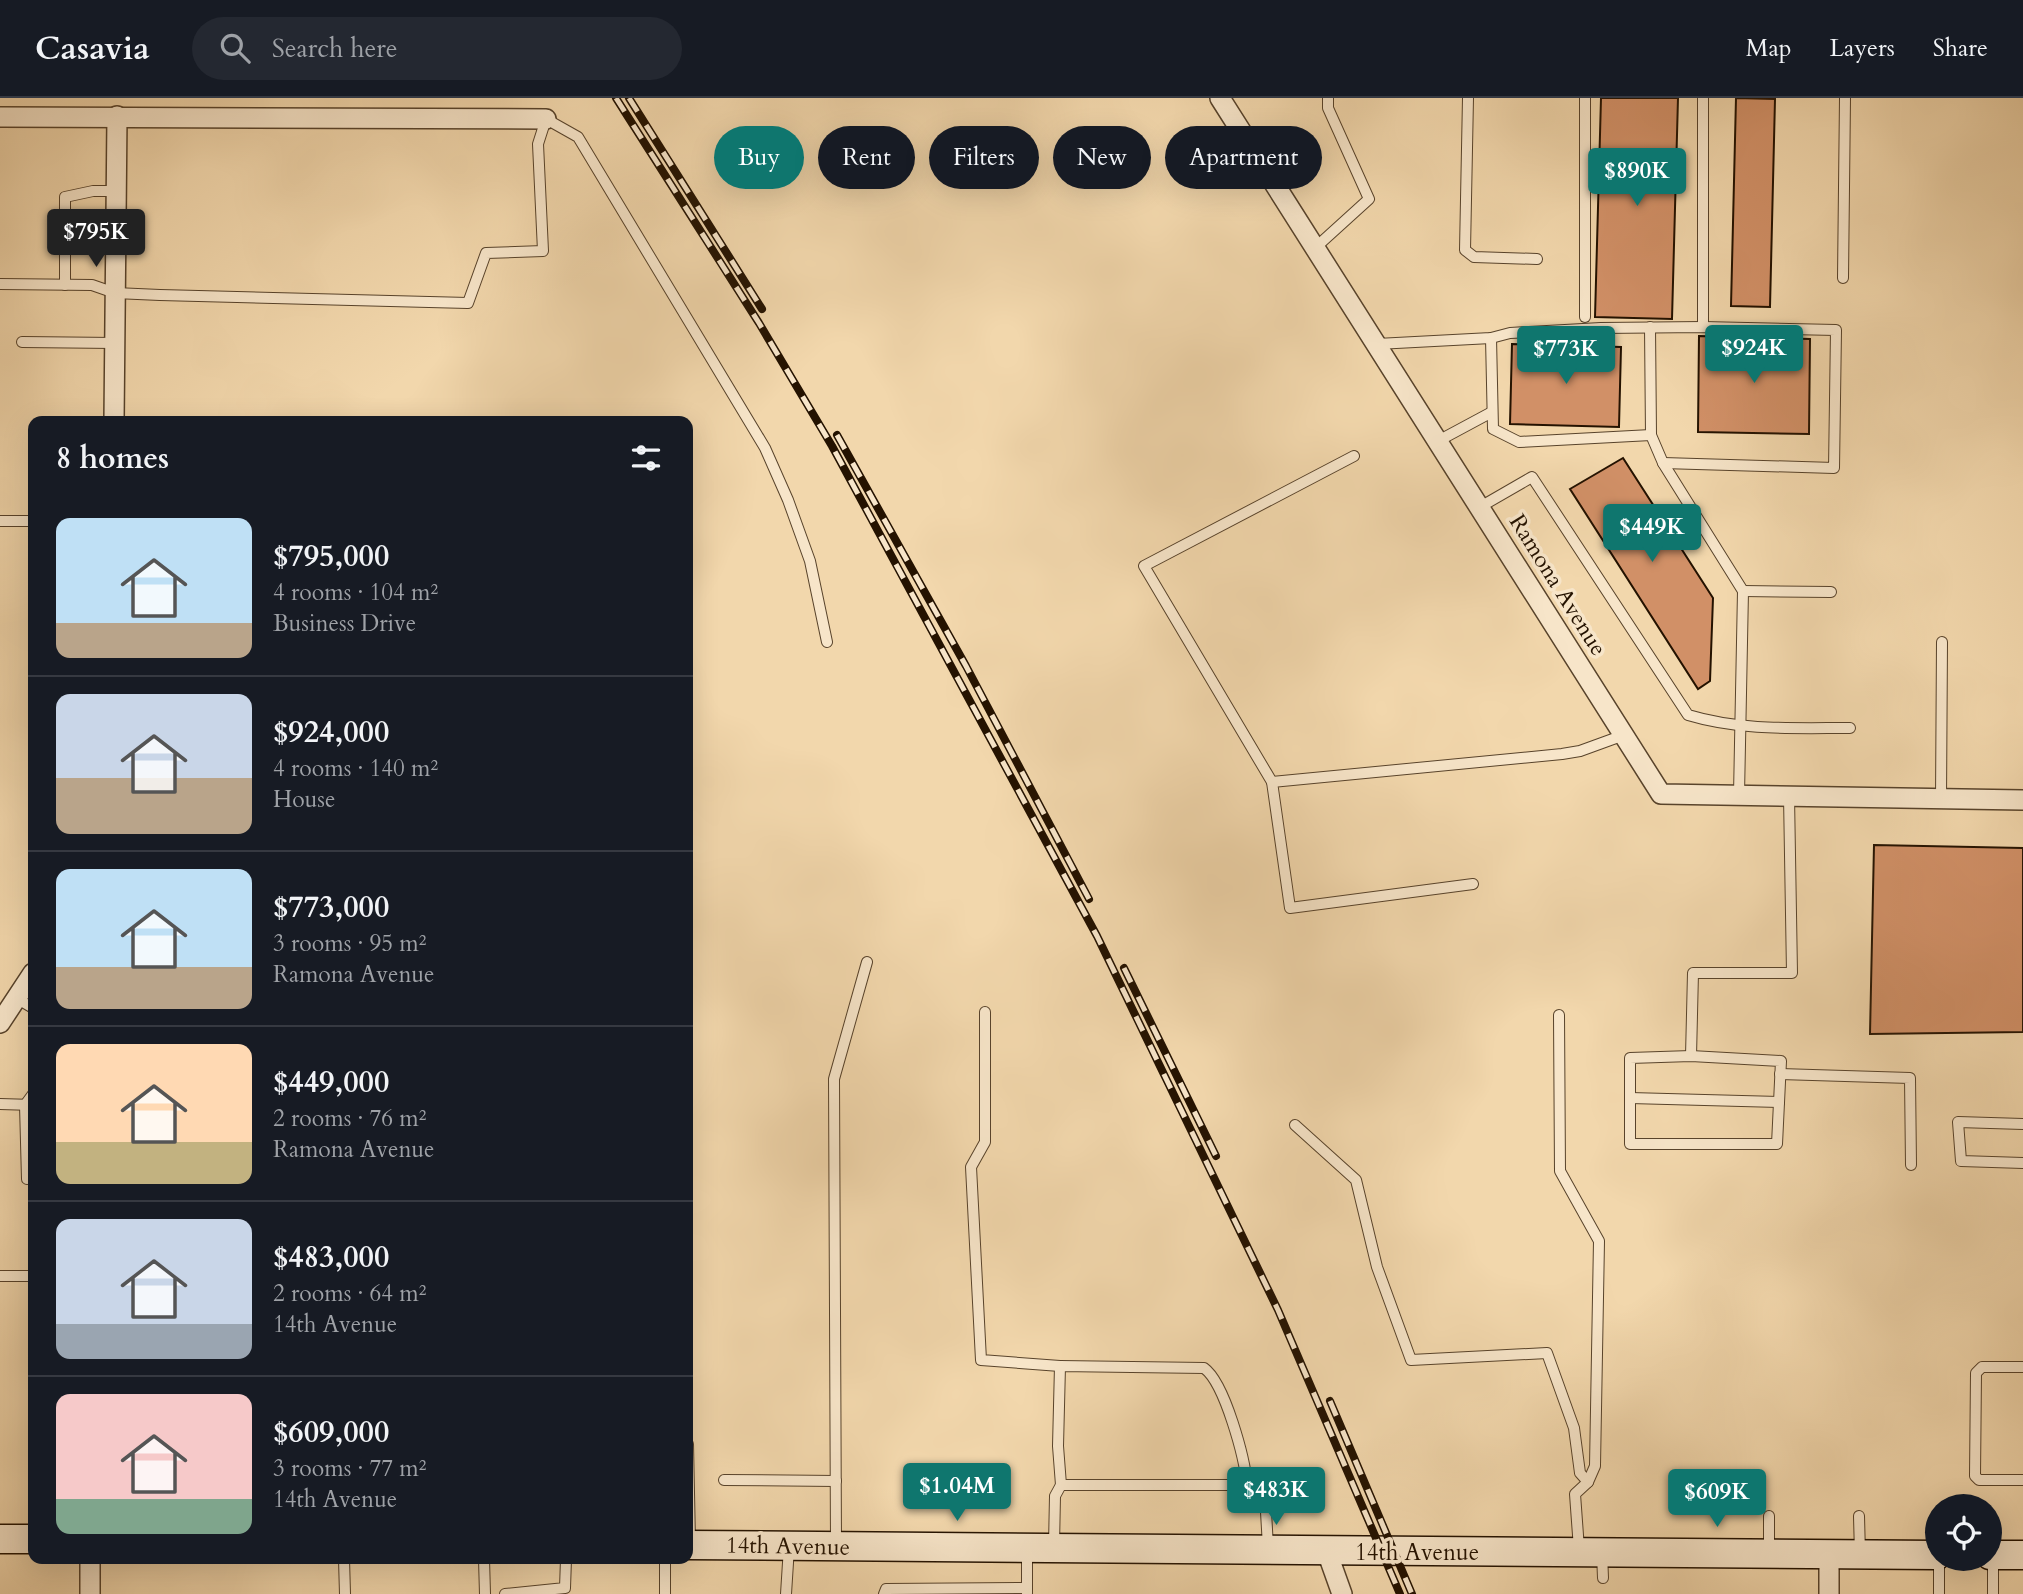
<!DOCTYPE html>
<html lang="en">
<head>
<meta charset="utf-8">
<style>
  body { margin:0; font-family:Cardo,serif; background:#242831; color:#f1f3f6; height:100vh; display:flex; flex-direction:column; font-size:26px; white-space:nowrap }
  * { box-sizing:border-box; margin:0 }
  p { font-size:23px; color:#9ea1a6 }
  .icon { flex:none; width:38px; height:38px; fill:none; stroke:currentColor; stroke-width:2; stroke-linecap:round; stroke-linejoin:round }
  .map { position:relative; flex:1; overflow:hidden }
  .sheet { position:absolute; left:28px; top:318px; width:665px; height:1148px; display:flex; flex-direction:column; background:#171b24; border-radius:14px; box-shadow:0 7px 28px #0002 }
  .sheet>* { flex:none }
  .top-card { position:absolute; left:714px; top:28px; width:665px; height:63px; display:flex; gap:14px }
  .controls { position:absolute; left:1925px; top:1396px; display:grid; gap:14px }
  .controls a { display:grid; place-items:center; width:77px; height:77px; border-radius:50%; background:#171b24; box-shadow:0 7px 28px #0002; font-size:35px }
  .price { position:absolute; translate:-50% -60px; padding:0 16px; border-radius:7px; background:#0f766e; color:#fff; font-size:23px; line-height:46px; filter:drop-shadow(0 2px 4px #0008) }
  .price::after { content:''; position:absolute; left:50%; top:42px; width:21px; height:16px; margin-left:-10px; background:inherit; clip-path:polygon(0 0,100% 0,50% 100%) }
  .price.active { background:#222; color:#fff }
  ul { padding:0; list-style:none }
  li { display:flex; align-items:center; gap:21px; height:175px; padding:0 28px }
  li+li { border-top:2px solid #363941 }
  li span { display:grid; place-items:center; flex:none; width:196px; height:140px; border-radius:14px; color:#555 }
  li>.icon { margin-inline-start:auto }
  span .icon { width:84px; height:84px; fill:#fffc; stroke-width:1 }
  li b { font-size:30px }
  h2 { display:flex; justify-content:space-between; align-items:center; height:84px; padding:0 28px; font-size:30px }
  .tag { padding:0 24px; border-radius:32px; background:#171b24; box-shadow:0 7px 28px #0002; font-size:24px; line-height:63px }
  .tag.active { background:#0f766e; color:#fff }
  header { display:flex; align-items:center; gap:42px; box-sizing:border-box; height:98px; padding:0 35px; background:#171b24; border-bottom:2px solid #363941 }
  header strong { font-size:33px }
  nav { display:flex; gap:38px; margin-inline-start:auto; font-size:24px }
  .search { width:490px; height:63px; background:#242831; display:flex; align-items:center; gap:18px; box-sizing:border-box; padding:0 24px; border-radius:38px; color:#9ea1a6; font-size:26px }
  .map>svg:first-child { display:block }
</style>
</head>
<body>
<header>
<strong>Casavia</strong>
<div class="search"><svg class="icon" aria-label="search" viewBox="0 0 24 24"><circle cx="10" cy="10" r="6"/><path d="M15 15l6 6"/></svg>Search here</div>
<nav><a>Map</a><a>Layers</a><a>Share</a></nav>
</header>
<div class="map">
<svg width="2023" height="1496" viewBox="0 0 2023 1496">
  <rect width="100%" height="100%" fill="#f2d7ac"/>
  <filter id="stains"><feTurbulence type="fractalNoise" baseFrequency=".00286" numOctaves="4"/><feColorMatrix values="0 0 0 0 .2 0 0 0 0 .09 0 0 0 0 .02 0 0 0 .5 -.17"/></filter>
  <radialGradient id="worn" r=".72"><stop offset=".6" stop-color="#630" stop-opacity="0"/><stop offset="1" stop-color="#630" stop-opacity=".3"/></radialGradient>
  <!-- building -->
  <g fill="#d19067" stroke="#241200" stroke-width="2">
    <path d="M1601,0H1678L1672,221L1595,219Z"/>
    <path d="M1736,0L1775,1L1770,209L1731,208Z"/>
    <path d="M1699,238L1810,241L1809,336L1698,334Z"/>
    <path d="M1512,246L1621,249L1619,329L1510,326Z"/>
    <path d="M1623,360L1713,500L1710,583L1698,591L1570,391Z"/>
    <path d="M1874,747L2023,750V934L1870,936Z"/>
  </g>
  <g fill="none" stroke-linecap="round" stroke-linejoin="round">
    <defs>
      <g id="service">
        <path d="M1468,0L1465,152L1474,159L1537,161"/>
        <path d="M1585,0V219"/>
        <path d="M1315,150L1369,101L1328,10V0"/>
        <path d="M1843,180L1845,0"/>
        <path d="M0,186L92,187L115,195L160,197L468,205L486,155L543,153L538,46L546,21L578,39L765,350L788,402L810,463L827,544"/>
        <path d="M65,187V99L93,93H116"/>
        <path d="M1650,229L1651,337L1663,365L1743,493L1739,697"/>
        <path d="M1703,229V0"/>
        <path d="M1491,240L1493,331L1519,344L1651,337"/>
        <path d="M22,244L115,245"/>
        <path d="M1377,246L1491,240L1510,235L1601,230L1703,229L1836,232L1834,370L1663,365"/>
        <path d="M1438,343L1492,314"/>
        <path d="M1480,409L1532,379L1688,617C1741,633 1795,630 1850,630"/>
        <path d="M0,423H33"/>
        <path d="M1743,493L1831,494"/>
        <path d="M1272,684L1144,468L1354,358"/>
        <path d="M1941,701L1942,544"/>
        <path d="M1473,786L1290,810L1272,684L1562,656L1580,653L1624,637"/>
        <path d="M16,900L33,910"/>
        <path d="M985,914V1044L971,1069L981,1262L1060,1268"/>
        <path d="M1559,917L1560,1073L1599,1143L1595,1368L1588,1384L1575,1396L1579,1451"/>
        <path d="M1691,958L1781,963L1777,1046H1630V960Z"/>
        <path d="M1691,958L1693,875H1792L1789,698"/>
        <path d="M1780,976L1910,980L1911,1067"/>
        <path d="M1630,1000L1779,1004"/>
        <path d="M0,1006L33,1007"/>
        <path d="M2023,1026L1958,1024L1961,1063L2023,1065"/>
        <path d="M1295,1027L1356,1082L1377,1169L1411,1262L1547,1255L1574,1330L1580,1375L1588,1384"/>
        <path d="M27,1081L25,1007L33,996"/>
        <path d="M0,1178H33"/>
        <path d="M2023,1269H1982L1976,1275L1975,1378L1979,1382H2023"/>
        <path d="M688,1346L690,1443"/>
        <path d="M724,1382L836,1383"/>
        <path d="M1061,1387L1058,1348L1060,1268L1204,1270C1225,1285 1245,1361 1247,1387"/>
        <path d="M1859,1418L1860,1456"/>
        <path d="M836,1445L834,981L867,864"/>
        <path d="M1054,1447L1055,1398L1061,1387H1247L1265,1396L1268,1449"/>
        <path d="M1027,1451V1495"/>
        <path d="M1602,1455L1603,1480"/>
        <path d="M1769,1455V1418"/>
        <path d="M1993,1458V1496"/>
        <path d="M344,1461L345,1496"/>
        <path d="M484,1461L485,1496"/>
        <path d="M1939,1461V1496"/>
        <path d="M505,1496L565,1490L566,1461"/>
        <path d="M665,1496V1461"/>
        <path d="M786,1496L789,1449"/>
        <path d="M884,1496L886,1491L1027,1490"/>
      </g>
      <g id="minor">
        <path d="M1220,0L1661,696L2023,702"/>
        <path d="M0,19L546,21"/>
        <path d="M114,324L117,18"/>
        <path d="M0,925L33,875"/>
        <path d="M1327,1454L1342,1496"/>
        <path d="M1829,1456V1496"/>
        <path d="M90,1496V1461"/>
      </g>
      <g id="secondary">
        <path d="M0,1441H33"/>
        <path d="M688,1447L1937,1457"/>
        <path d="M1990,1457H2023"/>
      </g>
    </defs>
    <!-- service casing -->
    <use href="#service" stroke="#58432b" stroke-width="12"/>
    <!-- minor casing -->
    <use href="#minor" stroke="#58432b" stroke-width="22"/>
    <!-- secondary casing -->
    <use href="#secondary" stroke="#241200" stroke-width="31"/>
    <!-- service -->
    <use href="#service" stroke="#f7e5c9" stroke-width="10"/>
    <!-- minor -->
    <use href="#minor" stroke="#f7e5c9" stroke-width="19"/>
    <!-- secondary -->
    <use href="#secondary" stroke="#f7e5c9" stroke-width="28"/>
    <defs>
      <g id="rail">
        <path d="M616,0L759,225L832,348L1097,838L1278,1212L1400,1496"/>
        <path d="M629,0L762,211"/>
        <path d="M837,337L966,568L1089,801"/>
        <path d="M1124,870L1216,1058"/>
        <path d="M1330,1303L1412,1496"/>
      </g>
    </defs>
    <!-- rail casing -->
    <use href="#rail" stroke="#241200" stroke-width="8"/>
    <!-- rail -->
    <use href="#rail" stroke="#f7e5c9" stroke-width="5" stroke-dasharray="16" stroke-linecap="butt"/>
  </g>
  <g text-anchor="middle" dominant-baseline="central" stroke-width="7" stroke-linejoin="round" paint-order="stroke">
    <!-- street labels -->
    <g font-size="23" fill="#241200" stroke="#f7e5c9">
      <text transform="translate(1558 487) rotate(58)">Ramona Avenue</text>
      <text transform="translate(788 1448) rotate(1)">14th Avenue</text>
      <text x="1417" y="1454">14th Avenue</text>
    </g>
  </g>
  <rect width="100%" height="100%" filter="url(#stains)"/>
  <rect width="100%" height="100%" fill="url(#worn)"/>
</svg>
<div class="controls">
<a><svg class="icon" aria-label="locate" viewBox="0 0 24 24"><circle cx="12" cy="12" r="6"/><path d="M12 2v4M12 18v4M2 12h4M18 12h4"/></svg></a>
</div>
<b class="price" style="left:1637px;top:110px">$890K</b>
<b class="price active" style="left:96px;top:171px">$795K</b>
<b class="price" style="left:1754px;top:287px">$924K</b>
<b class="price" style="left:1566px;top:288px">$773K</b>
<b class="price" style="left:1652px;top:466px">$449K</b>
<b class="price" style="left:957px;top:1425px">$1.04M</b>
<b class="price" style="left:1276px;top:1429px">$483K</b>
<b class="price" style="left:1717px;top:1431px">$609K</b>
<div class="top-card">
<a class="tag active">Buy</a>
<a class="tag">Rent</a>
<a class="tag">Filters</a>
<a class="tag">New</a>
<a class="tag">Apartment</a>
</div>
<section class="sheet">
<h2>8 homes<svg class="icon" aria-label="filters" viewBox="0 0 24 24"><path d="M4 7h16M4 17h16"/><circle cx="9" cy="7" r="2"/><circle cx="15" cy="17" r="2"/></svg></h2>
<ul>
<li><span style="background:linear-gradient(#bfe0f5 75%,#b9a48a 0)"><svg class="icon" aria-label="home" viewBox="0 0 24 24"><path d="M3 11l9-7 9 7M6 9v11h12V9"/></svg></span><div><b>$795,000</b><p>4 rooms · 104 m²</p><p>Business Drive</p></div></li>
<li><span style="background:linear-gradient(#c9d6e8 60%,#b9a48a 0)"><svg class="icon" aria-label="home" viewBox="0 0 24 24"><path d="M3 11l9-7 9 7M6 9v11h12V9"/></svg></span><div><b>$924,000</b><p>4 rooms · 140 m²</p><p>House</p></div></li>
<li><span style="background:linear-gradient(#bfe0f5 70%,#b9a48a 0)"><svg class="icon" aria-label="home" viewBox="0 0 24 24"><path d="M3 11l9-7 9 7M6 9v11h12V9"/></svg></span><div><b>$773,000</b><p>3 rooms · 95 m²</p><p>Ramona Avenue</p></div></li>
<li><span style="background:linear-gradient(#ffd9b3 70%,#c2b280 0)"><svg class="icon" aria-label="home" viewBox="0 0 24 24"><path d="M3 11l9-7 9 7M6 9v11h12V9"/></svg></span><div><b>$449,000</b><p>2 rooms · 76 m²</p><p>Ramona Avenue</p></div></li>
<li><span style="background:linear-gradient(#c9d6e8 75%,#9aa5b1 0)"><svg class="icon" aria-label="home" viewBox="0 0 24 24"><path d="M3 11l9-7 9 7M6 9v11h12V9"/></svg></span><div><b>$483,000</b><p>2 rooms · 64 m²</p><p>14th Avenue</p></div></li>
<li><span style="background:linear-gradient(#f6c9c9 75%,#7fa58c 0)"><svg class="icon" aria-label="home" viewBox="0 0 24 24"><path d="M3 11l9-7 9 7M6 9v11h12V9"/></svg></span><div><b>$609,000</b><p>3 rooms · 77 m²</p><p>14th Avenue</p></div></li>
</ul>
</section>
</div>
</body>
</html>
